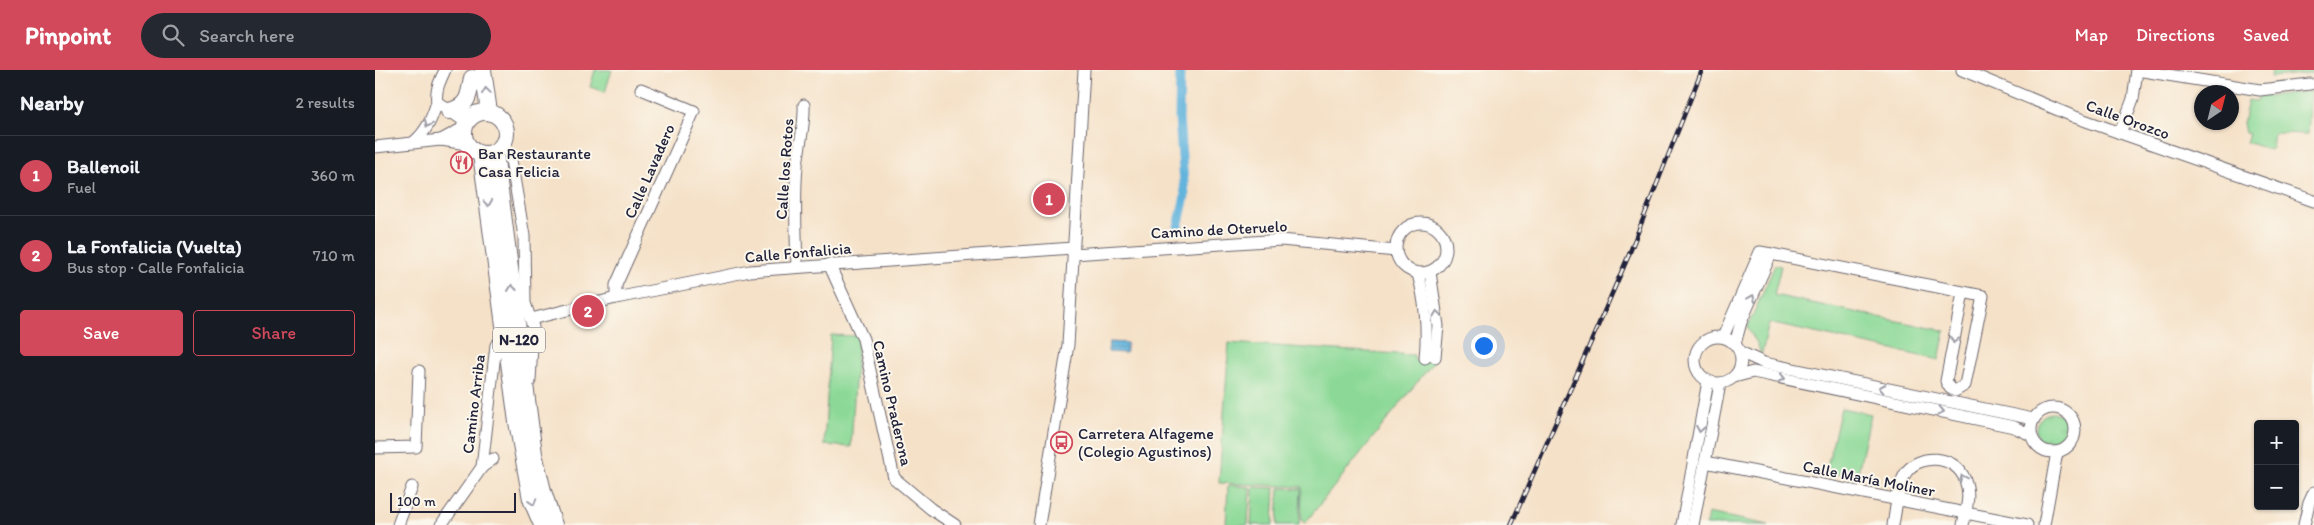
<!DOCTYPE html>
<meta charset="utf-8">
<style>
:root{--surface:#171b24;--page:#242831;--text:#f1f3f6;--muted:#9ea1a6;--line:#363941;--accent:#d1495b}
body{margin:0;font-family:Itim,sans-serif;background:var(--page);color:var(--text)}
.controls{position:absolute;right:15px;bottom:15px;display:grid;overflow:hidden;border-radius:5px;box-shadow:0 1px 4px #0004}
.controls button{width:45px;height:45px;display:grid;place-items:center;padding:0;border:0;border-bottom:1px solid var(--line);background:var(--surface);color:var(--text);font:25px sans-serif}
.compass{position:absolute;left:1819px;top:15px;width:45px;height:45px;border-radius:50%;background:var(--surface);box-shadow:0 1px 4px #0004;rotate:35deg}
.scale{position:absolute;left:15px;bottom:12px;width:126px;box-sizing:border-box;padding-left:5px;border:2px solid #22223b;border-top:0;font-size:14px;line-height:18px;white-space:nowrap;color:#22223b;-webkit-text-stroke:4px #fbf7ec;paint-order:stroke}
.you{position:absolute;left:1108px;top:275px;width:18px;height:18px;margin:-12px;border:4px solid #fff;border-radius:50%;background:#1a73e8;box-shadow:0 0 0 8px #1a73e833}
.badge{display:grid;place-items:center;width:32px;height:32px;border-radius:50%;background:var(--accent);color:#fff;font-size:16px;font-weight:700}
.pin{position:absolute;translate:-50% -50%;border:2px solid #fff;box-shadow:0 1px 5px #0006}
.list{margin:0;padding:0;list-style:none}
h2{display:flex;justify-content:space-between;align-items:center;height:65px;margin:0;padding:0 20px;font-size:21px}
h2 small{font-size:16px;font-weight:400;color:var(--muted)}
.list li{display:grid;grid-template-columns:32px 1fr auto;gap:15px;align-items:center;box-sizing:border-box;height:80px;padding:0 20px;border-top:1px solid var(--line)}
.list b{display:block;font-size:19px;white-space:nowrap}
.list p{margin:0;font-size:16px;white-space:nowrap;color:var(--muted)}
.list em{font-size:16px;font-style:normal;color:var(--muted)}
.actions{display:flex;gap:10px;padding:15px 20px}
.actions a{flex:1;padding:11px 0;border:1px solid var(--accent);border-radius:5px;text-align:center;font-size:18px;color:var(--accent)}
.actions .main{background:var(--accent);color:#fff}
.icon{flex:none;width:28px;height:28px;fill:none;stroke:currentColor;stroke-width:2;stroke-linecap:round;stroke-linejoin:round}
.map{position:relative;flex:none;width:1939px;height:455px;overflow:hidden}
header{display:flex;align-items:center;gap:30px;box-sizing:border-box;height:70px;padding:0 25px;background:var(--accent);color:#fff}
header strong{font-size:24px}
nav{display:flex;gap:28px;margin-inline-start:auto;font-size:18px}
.search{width:350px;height:45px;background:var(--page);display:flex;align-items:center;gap:12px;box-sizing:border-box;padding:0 18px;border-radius:28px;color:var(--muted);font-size:19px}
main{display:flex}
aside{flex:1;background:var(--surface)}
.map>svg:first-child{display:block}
.grass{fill:url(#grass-tufts);stroke:#577e69}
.park{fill:#8cd997;stroke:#577e69}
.water{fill:url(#water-rules);stroke:#426b8c}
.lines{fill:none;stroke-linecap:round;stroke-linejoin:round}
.canal{stroke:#62b4dd;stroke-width:9}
.minor-casing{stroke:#6c656c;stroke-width:13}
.highway-casing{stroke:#6c656c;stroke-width:18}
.minor{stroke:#fff;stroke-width:11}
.highway{stroke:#fff;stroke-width:16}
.rail-casing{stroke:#22223b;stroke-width:4.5}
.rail{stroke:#fbf7ec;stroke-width:2.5;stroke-dasharray:8;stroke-linecap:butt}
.oneway{stroke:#9c9ca7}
.labels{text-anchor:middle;stroke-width:4;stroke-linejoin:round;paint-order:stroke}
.shield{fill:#fbf7ec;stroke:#636270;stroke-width:1}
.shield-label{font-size:15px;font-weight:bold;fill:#22223b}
.street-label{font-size:16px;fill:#22223b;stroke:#fbf7ec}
.poi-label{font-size:16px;fill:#22223b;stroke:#fbf7ec;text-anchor:start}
</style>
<header>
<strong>Pinpoint</strong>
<div class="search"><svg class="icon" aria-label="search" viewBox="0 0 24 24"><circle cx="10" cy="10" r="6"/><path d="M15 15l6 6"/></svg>Search here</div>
<nav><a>Map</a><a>Directions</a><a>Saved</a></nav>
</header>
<main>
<aside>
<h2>Nearby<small>2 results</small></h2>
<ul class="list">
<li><span class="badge">1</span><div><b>Ballenoil</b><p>Fuel</p></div><em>360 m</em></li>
<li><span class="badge">2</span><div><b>La Fonfalicia (Vuelta)</b><p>Bus stop · Calle Fonfalicia</p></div><em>710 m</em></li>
</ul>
<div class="actions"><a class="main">Save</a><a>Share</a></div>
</aside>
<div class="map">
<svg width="1939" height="455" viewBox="0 0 1939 455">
<defs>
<pattern id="grass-tufts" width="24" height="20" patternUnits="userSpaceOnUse" patternTransform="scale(1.25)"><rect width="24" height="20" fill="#8cd997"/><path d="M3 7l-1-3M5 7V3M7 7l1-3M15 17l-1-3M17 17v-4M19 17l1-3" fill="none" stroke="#78ba83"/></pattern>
<pattern id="water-rules" width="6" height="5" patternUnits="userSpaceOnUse" patternTransform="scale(1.25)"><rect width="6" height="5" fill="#62b4dd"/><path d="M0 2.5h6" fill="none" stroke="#5092b4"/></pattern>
</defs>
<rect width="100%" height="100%" fill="#fbf7ec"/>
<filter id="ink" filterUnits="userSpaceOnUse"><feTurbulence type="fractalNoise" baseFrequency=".02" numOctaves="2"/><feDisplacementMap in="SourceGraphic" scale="10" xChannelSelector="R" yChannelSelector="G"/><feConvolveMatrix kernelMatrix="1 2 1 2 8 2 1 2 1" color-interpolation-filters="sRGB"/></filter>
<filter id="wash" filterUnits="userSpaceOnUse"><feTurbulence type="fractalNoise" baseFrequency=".0096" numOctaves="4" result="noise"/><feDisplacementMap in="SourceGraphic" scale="20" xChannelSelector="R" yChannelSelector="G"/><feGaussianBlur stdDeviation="1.12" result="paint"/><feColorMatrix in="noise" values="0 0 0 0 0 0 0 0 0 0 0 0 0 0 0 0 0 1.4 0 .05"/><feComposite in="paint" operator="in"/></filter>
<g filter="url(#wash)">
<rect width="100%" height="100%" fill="#f5e1c8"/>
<circle class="grass" cx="1678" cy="360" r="17"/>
<g class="park">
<path d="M220,0H237L230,22L215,17Z"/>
<path d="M1897,0H1939V3L1896,7Z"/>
<path d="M1936,21L1933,64L1899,63L1897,78L1895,80L1871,72L1874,64L1870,63L1868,53L1873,30L1882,31L1883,27Z"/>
<path d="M1400,195L1406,196L1399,225L1570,261L1564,290L1394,253L1387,283L1385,282L1382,273L1372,258Z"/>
<path d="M456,265L483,266L476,377L449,375Z"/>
<path d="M854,273L1039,285V290L1059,291L930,453L926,450L927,417L844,413Z"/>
<path d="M1466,338L1496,344L1482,407L1451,401Z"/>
<path d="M853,415L875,417L873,455H851Z"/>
<path d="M878,417L900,418L898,455H876Z"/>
<path d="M904,418L926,419L924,455H902Z"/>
<path d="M1333,443L1394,455H1331Z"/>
</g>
<path class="water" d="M734,272L752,273L751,283L733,282Z"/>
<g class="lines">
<path class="canal" d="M803,157L810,126L804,48L805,0"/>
</g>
</g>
<g filter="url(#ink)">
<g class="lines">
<defs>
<g id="minor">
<path d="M70,0C65,11 60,20 62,32L92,53"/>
<path d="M1587,0L1700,47L1939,131"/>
<path d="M1762,0L1885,20L1935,14"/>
<path d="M1745,63L1758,29L1762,0"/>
<path d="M66,70L90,57"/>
<path d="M39,72C52,61 57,48 62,32"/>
<path d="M128,76L135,84L149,166L150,233L158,257L155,311"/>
<path d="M0,77L66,70L92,74"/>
<circle cx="1046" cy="178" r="25"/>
<path d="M698,184L906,170L1021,181"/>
<path d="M1396,184L1608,226L1590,315L1580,321L1575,318L1571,311L1588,223"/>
<path d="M454,194L488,269L519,408L556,439L580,455"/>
<path d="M422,196C421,163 419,129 422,96C424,75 430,56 429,35"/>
<path d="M1055,202L1063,256L1060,287"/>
<path d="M1043,204C1051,233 1053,258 1050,288"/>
<path d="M241,228V215L319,41L266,19"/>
<path d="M156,249L241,228L375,201L698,178"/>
<circle cx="1343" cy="290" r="23"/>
<path d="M1348,267L1385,182L1396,184L1366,252L1360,274"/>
<path d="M1365,282L1389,293L1658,349"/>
<path d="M1359,307L1378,302L1639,357L1656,365"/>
<circle cx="1678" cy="360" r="22"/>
<path d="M0,378L41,377L44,301"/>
<path d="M1330,392L1652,455"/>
<path d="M107,397L121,275"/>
<path d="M23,455L37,417"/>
<path d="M66,455L107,397L118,389"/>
<path d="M664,455L693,275L709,0"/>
<path d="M1307,455L1333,311"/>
<path d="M1318,455L1345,314"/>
<path d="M1518,455C1521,440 1522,420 1529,406C1541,382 1581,384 1590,410C1596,425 1591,440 1588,455"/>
<path d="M1669,455L1682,382"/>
<path d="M1929,455L1934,433L1939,422"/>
</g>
<g id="highway">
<path d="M108,0L114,42"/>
<path d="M74,41C93,37 94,26 97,8"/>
<circle cx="110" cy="63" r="21"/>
<path d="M120,82L159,384L168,421L179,455"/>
<path d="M106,84L142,352L156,429L167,455"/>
</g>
</defs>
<use href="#minor" class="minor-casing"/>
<use href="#highway" class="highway-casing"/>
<use href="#minor" class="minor"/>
<use href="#highway" class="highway"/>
<defs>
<path id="rail" d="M1136,455L1253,187L1327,0"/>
</defs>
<use href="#rail" class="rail-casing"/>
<use href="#rail" class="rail"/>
</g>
<defs><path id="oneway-chevron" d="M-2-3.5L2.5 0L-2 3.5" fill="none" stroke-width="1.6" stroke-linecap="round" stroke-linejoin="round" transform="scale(1.25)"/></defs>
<g class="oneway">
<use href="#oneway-chevron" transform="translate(111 21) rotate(-98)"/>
<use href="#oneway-chevron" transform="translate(53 54) rotate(116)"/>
<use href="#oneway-chevron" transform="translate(113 133) rotate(82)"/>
<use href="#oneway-chevron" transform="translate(137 218) rotate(-97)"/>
<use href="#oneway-chevron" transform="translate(1377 228) rotate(-67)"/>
<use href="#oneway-chevron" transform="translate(1062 244) rotate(-97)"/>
<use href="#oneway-chevron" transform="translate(1579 270) rotate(101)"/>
<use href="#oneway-chevron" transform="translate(1407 308) rotate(12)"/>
<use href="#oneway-chevron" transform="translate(1507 318) rotate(-168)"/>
<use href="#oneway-chevron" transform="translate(1566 341) rotate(12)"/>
<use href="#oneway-chevron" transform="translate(1325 359) rotate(100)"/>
<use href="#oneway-chevron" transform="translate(1588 408) rotate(-116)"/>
<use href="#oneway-chevron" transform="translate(158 432) rotate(72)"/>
</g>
</g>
<defs>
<symbol id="restaurant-ring" viewBox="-11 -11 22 22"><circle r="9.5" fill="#fbf7ec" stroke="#d1495b" stroke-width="1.5"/><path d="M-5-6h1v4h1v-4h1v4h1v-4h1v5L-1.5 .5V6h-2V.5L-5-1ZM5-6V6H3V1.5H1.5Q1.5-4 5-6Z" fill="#d1495b"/></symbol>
<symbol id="bus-ring" viewBox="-11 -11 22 22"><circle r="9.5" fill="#fbf7ec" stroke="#d1495b" stroke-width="1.5"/><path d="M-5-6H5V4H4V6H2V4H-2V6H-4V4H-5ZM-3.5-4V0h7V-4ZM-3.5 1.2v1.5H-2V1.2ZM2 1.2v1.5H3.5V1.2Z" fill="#d1495b"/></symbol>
</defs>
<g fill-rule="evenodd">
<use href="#restaurant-ring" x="74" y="80" width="25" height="25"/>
<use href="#bus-ring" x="674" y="360" width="25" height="25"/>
</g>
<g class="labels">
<rect class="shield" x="118" y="257.5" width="52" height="25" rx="4"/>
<g class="shield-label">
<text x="144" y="275">N-120</text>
</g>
<g class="street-label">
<text transform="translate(1753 49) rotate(20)" y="6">Calle Orozco</text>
<text transform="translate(409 99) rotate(-86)" y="6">Calle los Rotos</text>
<text transform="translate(274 101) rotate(-66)" y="6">Calle Lavadero</text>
<text transform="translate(844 159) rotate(-3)" y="6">Camino de Oteruelo</text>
<text transform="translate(423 182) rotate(-5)" y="6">Calle Fonfalicia</text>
<text transform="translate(518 333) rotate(77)" y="6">Camino Praderona</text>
<text transform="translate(98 334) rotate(-83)" y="6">Camino Arriba</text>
<text transform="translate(1494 408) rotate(11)" y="6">Calle María Moliner</text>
</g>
<g class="poi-label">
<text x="103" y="89">Bar Restaurante<tspan x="103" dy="18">Casa Felicia</tspan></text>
<text x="703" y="369">Carretera Alfageme<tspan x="703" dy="18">(Colegio Agustinos)</tspan></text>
</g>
</g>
</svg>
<div class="controls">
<button>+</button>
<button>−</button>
</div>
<svg class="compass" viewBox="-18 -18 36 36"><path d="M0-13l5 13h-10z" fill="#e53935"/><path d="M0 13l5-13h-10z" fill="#9ea1a6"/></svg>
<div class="scale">100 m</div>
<div class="you"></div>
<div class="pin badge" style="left:674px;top:129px">1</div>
<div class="pin badge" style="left:213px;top:241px">2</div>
</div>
</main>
